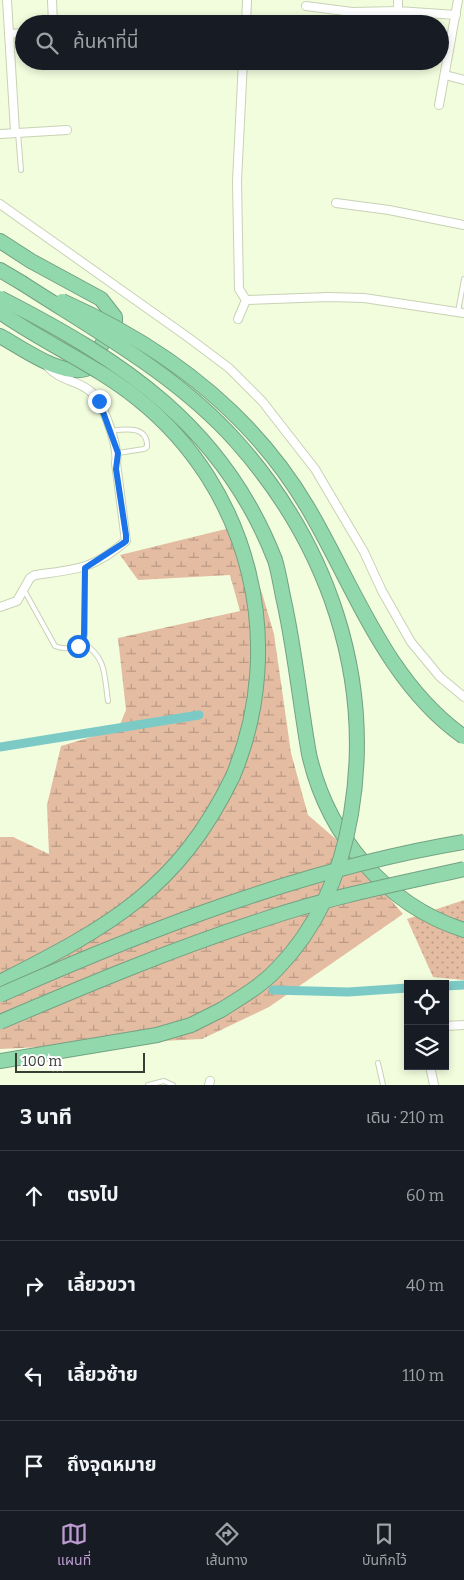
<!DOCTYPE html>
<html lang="th">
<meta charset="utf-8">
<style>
:root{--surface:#171b24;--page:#20242c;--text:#f1f3f6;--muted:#9ea1a6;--line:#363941;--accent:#bc9bd0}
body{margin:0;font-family:Bitter,"Noto Sans Thai",serif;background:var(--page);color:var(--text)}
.controls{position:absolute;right:15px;bottom:15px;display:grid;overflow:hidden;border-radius:0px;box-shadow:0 2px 8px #0003}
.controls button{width:45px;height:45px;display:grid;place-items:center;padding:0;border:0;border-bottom:1px solid var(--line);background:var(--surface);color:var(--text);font:25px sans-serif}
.scale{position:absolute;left:15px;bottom:12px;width:130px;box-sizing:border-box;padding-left:5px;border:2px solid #3a3e32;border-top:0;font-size:14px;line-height:18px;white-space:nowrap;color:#3a3e32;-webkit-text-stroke:4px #fff;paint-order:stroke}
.stop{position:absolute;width:15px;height:15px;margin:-11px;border:4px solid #1a73e8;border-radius:50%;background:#fff}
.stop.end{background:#1a73e8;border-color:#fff;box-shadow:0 1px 5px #0008}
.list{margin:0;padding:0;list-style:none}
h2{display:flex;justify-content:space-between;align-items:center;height:65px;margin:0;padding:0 20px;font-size:21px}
h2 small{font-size:16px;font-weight:400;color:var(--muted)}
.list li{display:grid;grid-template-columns:32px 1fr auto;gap:15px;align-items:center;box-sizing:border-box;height:90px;padding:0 20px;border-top:1px solid var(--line)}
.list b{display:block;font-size:19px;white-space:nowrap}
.list em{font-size:16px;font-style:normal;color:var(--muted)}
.icon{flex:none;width:28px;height:28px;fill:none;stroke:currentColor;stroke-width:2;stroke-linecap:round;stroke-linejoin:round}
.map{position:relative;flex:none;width:464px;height:1085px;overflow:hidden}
.search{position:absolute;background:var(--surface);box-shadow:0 2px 8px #0003;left:15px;right:15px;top:15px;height:55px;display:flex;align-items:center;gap:12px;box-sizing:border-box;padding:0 18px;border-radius:28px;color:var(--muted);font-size:19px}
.sheet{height:425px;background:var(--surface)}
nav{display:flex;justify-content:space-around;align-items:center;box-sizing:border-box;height:70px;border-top:1px solid var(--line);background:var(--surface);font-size:14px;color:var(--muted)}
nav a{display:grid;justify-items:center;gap:2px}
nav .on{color:var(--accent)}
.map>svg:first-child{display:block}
.green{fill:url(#green-dots)}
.wetland{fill:url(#wetland-marsh)}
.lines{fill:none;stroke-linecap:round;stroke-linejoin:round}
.canal{stroke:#7ccac5;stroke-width:9}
.lane-casing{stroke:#c8d2b4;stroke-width:6}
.street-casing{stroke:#c8d2b4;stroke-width:10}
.highway-casing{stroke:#73a282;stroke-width:16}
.lane{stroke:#fff;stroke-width:4}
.street{stroke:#fff;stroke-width:8}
.highway{stroke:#92d8ad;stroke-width:14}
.highway-bridge-casing{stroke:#73a282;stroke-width:16;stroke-linecap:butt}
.highway-bridge{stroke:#92d8ad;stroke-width:14}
.route{stroke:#1a73e8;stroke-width:6}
</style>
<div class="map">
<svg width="464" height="1085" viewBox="0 0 464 1085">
<defs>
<pattern id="green-dots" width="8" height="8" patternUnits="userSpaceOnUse" patternTransform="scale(1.25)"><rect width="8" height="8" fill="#e4bca2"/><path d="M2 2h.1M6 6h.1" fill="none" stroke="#ba9a85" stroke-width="1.8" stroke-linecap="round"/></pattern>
<pattern id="wetland-marsh" width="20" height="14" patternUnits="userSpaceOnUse" patternTransform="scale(1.25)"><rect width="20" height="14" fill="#e4bca2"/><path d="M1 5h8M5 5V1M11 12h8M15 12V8" fill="none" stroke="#ba9a85"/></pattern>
</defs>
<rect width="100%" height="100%" fill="#f2fdde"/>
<path class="green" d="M464,900V980L433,977L407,919Z"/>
<path class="wetland" d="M234,527L262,593L274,634L291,753L308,815L345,847L403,914L269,1007L202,1039L0,1049V837H13L49,854L47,805L61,746L118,729L126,710L118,638L240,611L230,575L138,580L120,555Z"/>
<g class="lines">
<g class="canal">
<path d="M0,747L199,715"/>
<path d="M445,986L464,985"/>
<path d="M273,990L348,992L408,988"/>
</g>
<defs>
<g id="lane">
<path d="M415,24L416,12"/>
<path d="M18,132L21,170"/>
<path d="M458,312L464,279"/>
<path d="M110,431C125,429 148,425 147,447L144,449L118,453"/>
<path d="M24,590L55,646C64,650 75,648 83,643L85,634V568"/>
<path d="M83,643C107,658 104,675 108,701"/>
<path d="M378,1063L383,1085"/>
<path d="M148,1085L164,1081L173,1085"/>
</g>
<g id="street">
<path d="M7,0L15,132"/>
<path d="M52,0L53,24"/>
<path d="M398,0V11L456,15"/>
<path d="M306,6L352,12L398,11"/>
<path d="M246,24L247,0"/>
<path d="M9,34L24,33"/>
<path d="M243,61L237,181L239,289L246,300L328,297L364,298L464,313"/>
<path d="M445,75L464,80"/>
<path d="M439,105L458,0"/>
<path d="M0,134L67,130"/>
<path d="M336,203L389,210L464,225"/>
<path d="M0,204L189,338L229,368L262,401L315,469L364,552L382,591L411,642L440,677L464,697"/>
<path d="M238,319L246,300"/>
<path d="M0,607L17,601L30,578L35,575C77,569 92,570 126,541L116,463C119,447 103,401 90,391C75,379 61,382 46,365"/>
<path d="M445,1026L464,1025"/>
<path d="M430,1066L434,1085"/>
<path d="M209,1085L210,1081"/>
</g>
<g id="highway">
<path d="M0,241L31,261L101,299L115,317V324L86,369C61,377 22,348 0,336"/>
<path d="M0,270L22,283"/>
<path d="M309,754C327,834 385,905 464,930"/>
<path d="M0,982C108,927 178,890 233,776"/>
<path d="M0,1061L157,1035L191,1025L221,1010"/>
</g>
</defs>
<use href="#lane" class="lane-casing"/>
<use href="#street" class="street-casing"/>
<use href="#highway" class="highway-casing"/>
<use href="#lane" class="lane"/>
<use href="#street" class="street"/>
<use href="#highway" class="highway"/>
<defs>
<g id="highway-bridge">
<path d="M22,283C96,331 177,375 236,441C328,544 374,677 351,814C341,873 319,926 277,969C261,986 240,998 221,1010"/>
<path d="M0,298C123,361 223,426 275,560C279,573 281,588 284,601C295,651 300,703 309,754"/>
<path d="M62,301C163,346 251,411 308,508C355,588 386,682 464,737"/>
<path d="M0,312C44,343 96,365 138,399C251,489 288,644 233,776"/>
<path d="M0,995C149,929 303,869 464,842"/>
<path d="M0,1022C87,985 175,948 265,919C330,897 397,884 464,869"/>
</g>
</defs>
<use href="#highway-bridge" class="highway-bridge-casing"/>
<use href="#highway-bridge" class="highway-bridge"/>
</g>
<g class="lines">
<path class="route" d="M78,646L83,643L84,634L85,568L122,544L126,541V535L116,469L118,453L99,401"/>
</g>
</svg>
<div class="controls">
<button><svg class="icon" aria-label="locate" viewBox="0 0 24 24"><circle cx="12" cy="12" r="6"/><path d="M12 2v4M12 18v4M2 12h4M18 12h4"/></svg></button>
<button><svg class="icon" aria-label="layers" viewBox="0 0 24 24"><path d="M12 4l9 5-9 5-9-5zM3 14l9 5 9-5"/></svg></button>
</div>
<div class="scale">100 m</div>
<div class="stop" style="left:78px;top:646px"></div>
<div class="stop end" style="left:99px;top:401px"></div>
<div class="search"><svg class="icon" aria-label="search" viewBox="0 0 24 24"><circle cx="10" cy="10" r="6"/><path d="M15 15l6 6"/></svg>ค้นหาที่นี่</div>
</div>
<section class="sheet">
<h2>3 นาที<small>เดิน · 210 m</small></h2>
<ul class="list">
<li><svg class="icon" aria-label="ahead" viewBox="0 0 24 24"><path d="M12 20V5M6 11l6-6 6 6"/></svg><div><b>ตรงไป</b></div><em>60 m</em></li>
<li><svg class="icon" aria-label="right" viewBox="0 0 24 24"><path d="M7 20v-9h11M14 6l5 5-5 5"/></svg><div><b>เลี้ยวขวา</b></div><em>40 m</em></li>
<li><svg class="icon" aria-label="left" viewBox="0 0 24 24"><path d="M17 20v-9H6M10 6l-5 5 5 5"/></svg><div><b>เลี้ยวซ้าย</b></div><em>110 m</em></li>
<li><svg class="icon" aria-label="arrive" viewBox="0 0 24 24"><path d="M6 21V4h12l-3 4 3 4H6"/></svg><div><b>ถึงจุดหมาย</b></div></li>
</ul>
</section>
<nav>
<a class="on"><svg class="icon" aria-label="map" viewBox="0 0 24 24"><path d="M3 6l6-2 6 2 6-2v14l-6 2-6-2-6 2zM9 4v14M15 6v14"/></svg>แผนที่</a>
<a><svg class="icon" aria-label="directions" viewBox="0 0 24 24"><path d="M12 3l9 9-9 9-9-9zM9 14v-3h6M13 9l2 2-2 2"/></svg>เส้นทาง</a>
<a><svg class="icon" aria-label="saved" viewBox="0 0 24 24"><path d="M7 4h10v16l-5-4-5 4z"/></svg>บันทึกไว้</a>
</nav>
